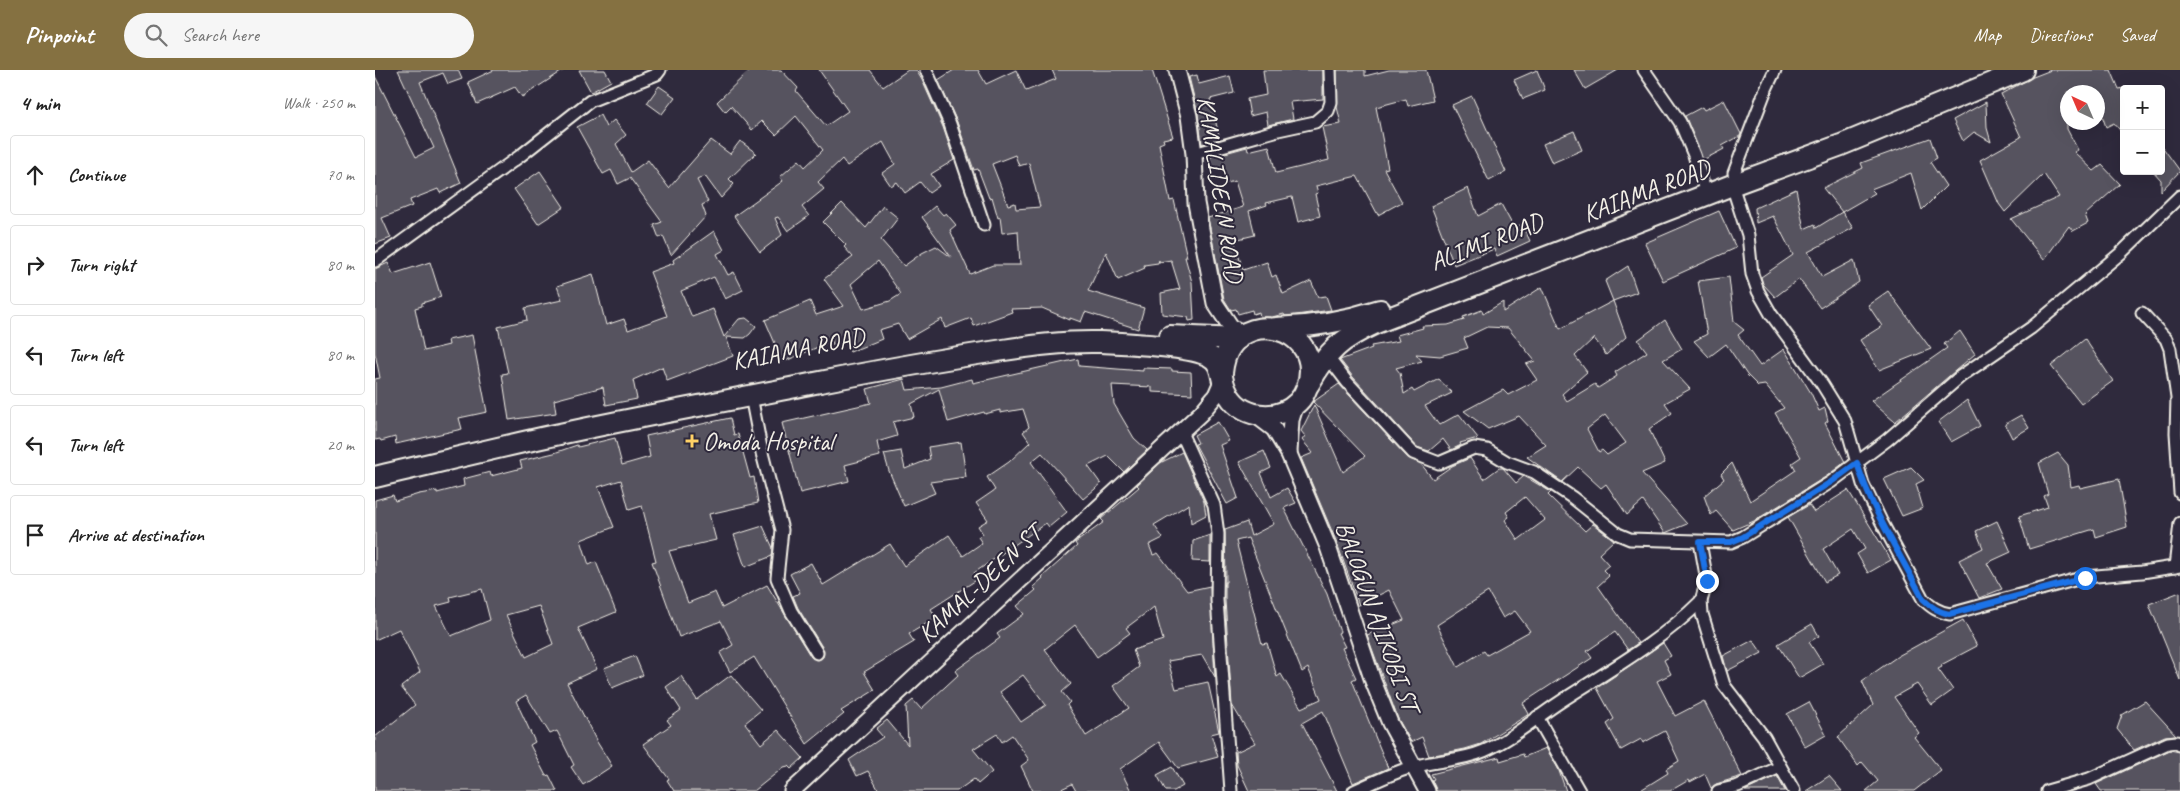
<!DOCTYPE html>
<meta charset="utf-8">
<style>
:root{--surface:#fff;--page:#f6f6f6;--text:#222;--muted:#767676;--line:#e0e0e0;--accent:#857141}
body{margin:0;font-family:Caveat,sans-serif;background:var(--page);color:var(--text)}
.controls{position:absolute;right:15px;top:15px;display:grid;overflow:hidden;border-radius:5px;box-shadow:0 5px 20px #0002}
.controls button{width:45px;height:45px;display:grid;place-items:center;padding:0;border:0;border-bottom:1px solid var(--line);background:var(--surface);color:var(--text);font:25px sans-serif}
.compass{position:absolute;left:1685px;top:15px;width:45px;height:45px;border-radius:50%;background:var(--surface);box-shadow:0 5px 20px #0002;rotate:316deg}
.stop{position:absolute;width:15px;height:15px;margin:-11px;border:4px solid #1a73e8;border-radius:50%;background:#fff}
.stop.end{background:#1a73e8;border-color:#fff;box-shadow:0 1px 5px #0008}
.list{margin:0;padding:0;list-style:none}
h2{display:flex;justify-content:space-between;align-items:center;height:65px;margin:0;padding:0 20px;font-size:21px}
h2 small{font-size:16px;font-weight:400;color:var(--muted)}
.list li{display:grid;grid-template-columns:32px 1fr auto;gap:15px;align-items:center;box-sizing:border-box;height:80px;margin:0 10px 10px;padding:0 10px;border:1px solid var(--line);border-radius:5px}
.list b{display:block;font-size:19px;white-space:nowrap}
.list em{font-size:16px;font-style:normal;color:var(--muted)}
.icon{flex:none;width:28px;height:28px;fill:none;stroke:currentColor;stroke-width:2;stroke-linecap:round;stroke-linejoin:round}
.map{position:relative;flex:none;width:1805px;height:721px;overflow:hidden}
header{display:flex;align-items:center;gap:30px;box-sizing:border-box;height:70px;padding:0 25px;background:var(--accent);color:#fff}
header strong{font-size:24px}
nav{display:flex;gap:28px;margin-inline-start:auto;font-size:18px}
.search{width:350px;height:45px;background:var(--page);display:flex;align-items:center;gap:12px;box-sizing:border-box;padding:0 18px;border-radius:28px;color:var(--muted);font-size:19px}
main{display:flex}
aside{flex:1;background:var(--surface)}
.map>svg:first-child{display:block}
.building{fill:#56525f;stroke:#f4f1e8;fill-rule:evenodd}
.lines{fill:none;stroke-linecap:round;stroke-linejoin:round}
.minor-casing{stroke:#f4f1e8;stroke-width:15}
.tertiary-casing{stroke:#f4f1e8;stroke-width:19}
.trunk-casing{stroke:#f4f1e8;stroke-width:24}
.minor{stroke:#2f2a3d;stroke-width:11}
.tertiary{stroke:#2f2a3d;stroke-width:15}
.trunk{stroke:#2f2a3d;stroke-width:20}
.route{stroke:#1a73e8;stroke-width:6}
.poi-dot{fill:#ffd166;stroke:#2f2a3d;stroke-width:2}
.labels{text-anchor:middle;stroke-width:4;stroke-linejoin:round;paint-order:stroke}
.street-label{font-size:25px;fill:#f4f1e8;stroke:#2f2a3d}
.poi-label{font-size:25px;fill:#f4f1e8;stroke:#2f2a3d;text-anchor:start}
</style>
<header>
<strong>Pinpoint</strong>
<div class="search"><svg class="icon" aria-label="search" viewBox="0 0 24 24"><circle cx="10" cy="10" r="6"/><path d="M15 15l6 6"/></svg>Search here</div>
<nav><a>Map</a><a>Directions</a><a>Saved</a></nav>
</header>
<main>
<aside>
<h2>4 min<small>Walk · 250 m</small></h2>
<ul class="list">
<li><svg class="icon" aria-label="ahead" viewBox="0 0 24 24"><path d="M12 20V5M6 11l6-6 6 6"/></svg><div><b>Continue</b></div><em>70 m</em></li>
<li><svg class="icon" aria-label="right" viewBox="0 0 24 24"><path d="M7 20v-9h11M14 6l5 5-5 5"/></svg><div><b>Turn right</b></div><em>80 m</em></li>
<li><svg class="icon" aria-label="left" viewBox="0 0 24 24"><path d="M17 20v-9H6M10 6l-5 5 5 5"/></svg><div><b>Turn left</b></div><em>80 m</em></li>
<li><svg class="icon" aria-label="left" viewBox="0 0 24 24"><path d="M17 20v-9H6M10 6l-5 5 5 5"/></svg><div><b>Turn left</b></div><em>20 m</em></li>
<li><svg class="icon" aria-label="arrive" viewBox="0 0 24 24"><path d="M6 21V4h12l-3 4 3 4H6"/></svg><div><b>Arrive at destination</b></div></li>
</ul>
</aside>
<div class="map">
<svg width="1805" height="721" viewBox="0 0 1805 721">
<rect width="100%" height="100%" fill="#2f2a3d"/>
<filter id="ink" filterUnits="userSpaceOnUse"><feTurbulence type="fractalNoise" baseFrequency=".02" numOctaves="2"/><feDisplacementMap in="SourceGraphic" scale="10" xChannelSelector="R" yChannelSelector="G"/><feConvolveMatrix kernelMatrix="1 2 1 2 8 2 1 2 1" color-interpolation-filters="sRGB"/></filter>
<g filter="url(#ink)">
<g class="building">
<path d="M23,0H83L87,9L73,14L68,3L45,12L86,113L65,123L63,119L35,130L37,136L7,148L16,168L0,174V6L41,87L59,78Z"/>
<path d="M119,0H189L147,27L140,17L102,34L93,12Z"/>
<path d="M204,0H230L236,11L216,22Z"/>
<path d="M375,0H406L423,18L421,21L451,56L473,41L444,0H495L508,17L533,0H541L547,10L568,57L579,90L556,104L564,116L554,123L545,112L530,123L522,112L516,116L507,103L520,94L508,72L472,96L467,89L443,112L449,119L427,137L434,146L413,161L403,147L400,148L407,165L385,182L359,146L408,111L405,107L424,90L430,97L448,80L421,46L401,65L387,51L377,60L356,36L350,42L342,32Z"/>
<path d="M579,0H603L611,14L641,0L651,21L681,9L677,0H777L798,67L788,69L789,72L784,74L795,131L799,130L812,187H810L817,212L819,250L814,251L813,247L787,244L786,223L805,219L796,190L784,192V190L783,193L769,195L770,198L743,210L731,182L713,221L769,238L763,259L710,242L706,252L695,248V250L667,238L636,239L637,242L599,256L596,248L570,258L567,249L532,269L523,254L504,260L507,269L475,282L470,271L458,275L457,271L408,292L390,250L435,231L441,245L469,236L449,209L478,187L469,177L471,175L448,152L467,133L491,158L508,136L523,148L506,170L529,196L547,183L561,176L576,187L547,147L560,136L568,145L571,143L581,155L575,160L595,204L618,195H645L643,161L627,163L625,147L623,148L617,127L614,128L603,99L599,100L582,52L563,10ZM640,85L644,96L654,93L665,137L641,139L640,133L633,135L617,94ZM503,191L526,224L515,231L488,239L476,214Z"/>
<path d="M888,0H948V29L915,32L918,49L893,55L891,42L875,46L872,29L891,25Z"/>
<path d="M962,0H990V6L1014,0H1051L1058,30L1033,36L1031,29L1001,37L1013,98L1009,99L1027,132L1003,145L982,106L941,116L943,123L940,124L945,146L923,152L917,127L891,133L892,135L874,141L880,165L859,170L868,200L892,192L897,207L901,205L908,224L936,211L943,227L951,226L956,240L914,246H910L909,244L897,247H885L884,242L878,244L877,240L863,244L861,239L856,240L849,229L833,148L868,137L860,111L852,113L848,97L835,100L832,88L872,77L873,81L894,76L901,103L954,90L947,57L966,54L962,37Z"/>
<path d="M1162,0L1170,20L1148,29L1139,10Z"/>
<path d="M1199,0H1243L1210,19Z"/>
<path d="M1676,0H1736L1744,19L1749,18V65L1739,53L1731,57L1727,45L1722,47V22H1692V59L1703,80L1699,82L1719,101L1727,95L1745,114L1710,145L1713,153L1698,161L1694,156L1669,190L1636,149L1684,127L1669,104L1630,142L1624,134L1605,90L1646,67L1626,24L1658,7Z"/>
<path d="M822,5L824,14L855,6L859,23L835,29L845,69L827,74L823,44L814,7Z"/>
<path d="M284,16L300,27L287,44L272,33Z"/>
<path d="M1097,26L1131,102L1114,111L1077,35Z"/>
<path d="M1349,30L1366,64L1365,66L1347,76L1349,79L1328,90L1310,46L1327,37L1329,40Z"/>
<path d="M1611,32L1612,58L1616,72L1599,62L1588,71L1578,50Z"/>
<path d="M225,45L231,57L239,50L251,65L241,74L256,102L273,90L294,118L336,70L355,84L365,71L381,83L354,109L359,114L346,128L330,106L322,110L333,132L327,135L331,146L296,185L288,166L284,168L279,155L287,152L255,108L243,114L236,100L228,104L202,57Z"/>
<path d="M1199,61L1207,80L1177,93L1168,74Z"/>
<path d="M1555,68L1562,88L1555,92L1571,116L1547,140L1536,103L1496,119L1500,123L1467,142L1448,118L1488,98L1486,93Z"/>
<path d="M1786,75L1805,101L1786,121V110L1778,101H1786Z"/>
<path d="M165,101L189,137L163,154L139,119Z"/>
<path d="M1093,118L1103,146L1126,134L1139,158L1147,154L1155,171L1122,186L1119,179L1079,195L1056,136Z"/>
<path d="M1421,119L1429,159L1440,154L1441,158L1467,142L1478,158L1433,182L1447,207L1479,190L1484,212L1445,238L1424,209L1400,227L1388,214L1386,207L1418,185L1398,146L1381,153L1380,138Z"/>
<path d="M1344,141L1361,178L1288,211L1270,173Z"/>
<path d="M339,161L349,180L342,184L353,205L359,202L368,220L350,229L339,207L306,221L317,247L338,239L349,267L364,249L371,248L381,256L375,264L370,268L351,267L358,286L292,311L287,297L258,310L262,329L231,335L228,317L179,330L181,343L134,350L127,304L133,303L123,257L152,250L150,238L187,230L182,216L218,204L231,255L249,249L253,260L292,246L275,202L299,193L298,190Z"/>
<path d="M55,192L66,227L47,233V236L40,238L49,281L74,275L73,270L97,265L112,342L84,348L87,359L21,374L20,367L6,371L5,369L0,370V309L5,308L0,283V199L13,193L18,204Z"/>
<path d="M1253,196L1262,222L1238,231L1230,211Z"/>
<path d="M1354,207L1359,252L1369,260L1363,265L1385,296L1409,279L1436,323L1444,341L1450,338L1453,351L1450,353L1470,392L1452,406L1379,451L1358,460L1341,441L1336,445L1329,426L1349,409L1346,404L1357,393L1375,431L1421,400L1417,393L1426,387L1400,343L1409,338L1390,315L1383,316L1372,305L1351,274L1334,287L1319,271L1332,264L1323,211Z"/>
<path d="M1167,217L1185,259L1238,231L1251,267L1231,285L1219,268L1200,286L1212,302L1187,324L1192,331L1220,314L1223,318L1242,306L1240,302L1272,282L1263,270L1290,250L1307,279L1288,290L1315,319L1290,333L1297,343L1274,359L1290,393L1267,403L1312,454L1290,463L1268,431L1252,445L1231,414L1226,418L1203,397L1187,412L1152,387L1171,375L1144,346L1113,359L1089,341L1128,320L1133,325L1162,310L1151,294L1160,291L1133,258L1112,257L1089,268L1093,278L1065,286L1041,284L1047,291L1021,298L1025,303L1029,324L1037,319L1039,322L1064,309L1077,323L1050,336L1064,355L1084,344L1103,368L1085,373L1086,375L1076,380L1068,369L1054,381L1042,377L978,307L965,290L997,278L996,276L1024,271L1022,265L1048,258L1047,256L1073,255L1089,250L1088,247L1107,240L1108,244L1128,232V242ZM1230,345L1251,373L1232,385L1227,380L1224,382L1212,359Z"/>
<path d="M1513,221L1556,279L1504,300L1485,270L1507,256L1493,235Z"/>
<path d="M1585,261L1600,284L1520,352L1496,331L1572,278L1569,274Z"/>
<path d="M1710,269L1738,311L1706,334L1676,296Z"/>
<path d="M703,289L704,296L768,301V298L797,299V301L816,302L817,324L777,322V317L737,315L739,334L759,368L772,380L749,402L733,386L713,396L726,414L708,429L667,383L656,392L692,442L674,457L671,453L599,503L603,509L556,539L561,548L534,564L539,572L489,602L500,620L466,641L469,644L432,674L379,587L355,602L345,583L358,575L346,551L304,567L277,492L281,491L267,436L254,440L246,410L223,417L239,457L206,470L214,495L221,492L241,542L203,558L222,599L192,613L222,672L237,696L208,715L196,697L199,695L182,661L175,664L151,625L141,631L160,672L155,675L171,706L174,705L182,721H0V667L40,635L26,617L45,602L24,559L0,570V430L18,425L20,431L44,424L62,421V423L89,416L88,409L115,402L116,406L147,398L145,391L179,383L202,375L203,377L240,368L247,395L275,387L271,366L355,348L359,365L363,364L375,408L379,407L383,433L334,444L341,470L294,481L313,533L340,522L347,538L392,515L436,587L443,590L448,587L449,580L423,538L418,526L425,523L415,504L436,493L448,515L515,474L529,496L574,465L588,486L607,473L603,467L608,464L603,456L613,450L601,433L620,420L612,407L634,392L655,372L648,362L654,357L648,339L625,343V340L610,344L609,342L573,352L564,319L536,334L539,347L518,352L522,366L502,372L505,386L470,395L474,411L425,423L407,353L496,333L492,319L529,309L532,320L566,317L597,309L598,313ZM107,519L115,550L76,566L61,536L76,532L75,527ZM164,536L178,574L151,587L131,545Z"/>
<path d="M964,314L1033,388L1046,394L1058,409L1077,396L1095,388L1109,409L1124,398H1128L1141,413L1149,406L1176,422L1173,425L1210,461L1218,454L1239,470L1224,484L1234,495L1228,500L1234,506L1223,516L1263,573L1253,580L1240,562L1212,581L1217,588L1148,633L1154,644L1106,674L1090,679L1054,686L1047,667L1036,672L1023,649L992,565L1029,550L1014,520L984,535L962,473L926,388L938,383L927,370L930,366L926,361L939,335L968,402L990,386L938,332ZM1150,427L1170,450L1143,470L1130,450L1134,447L1131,442ZM1113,522L1128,548L1140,541L1155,561L1112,585L1109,581L1083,597L1062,555Z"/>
<path d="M1592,330L1605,356L1576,372L1563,352Z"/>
<path d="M1646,345L1654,358L1637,368L1630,354Z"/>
<path d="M843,352L854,371L845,375L863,428L852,434L820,374L823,373L819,365Z"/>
<path d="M586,372L591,407L555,412L560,423L529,436L514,401L509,384L526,381L530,399L555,389L553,377Z"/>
<path d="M889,381L896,398L886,403L896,427L912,418L921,433L909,438L952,524L965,562L963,563L970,577L967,578L981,608L977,610L1013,698L978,713L948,641L927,653L962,721H874L862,695L861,682L880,673L857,635L850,530V512H851L850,460L872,452L876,466L899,454L864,392ZM873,468L927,602L933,598L946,629L926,638L906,604L902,607L892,573L887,574L861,471Z"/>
<path d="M807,382L829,432L831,445L816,453L814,434L779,455L788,468L774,475L778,485L783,483L812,521L835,516L840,607L827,585L793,591L801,619L833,612L844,662L836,664L843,687L803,698L784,672L745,699L756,721H701L697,714L682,721H658L646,696L654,690L637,665L627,672L622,664L598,679L617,702L603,714L599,709L582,721H504L493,701L482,706L474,690L508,667L501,659L512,650L533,675L531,636L538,630L546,639L583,605L580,601L625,568L622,564L649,544L642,536L661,520L658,517L668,508L667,507L702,476L700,473L729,452L726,449L764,417L762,415L785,393ZM779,537L788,570L758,580L764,597L738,616L754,638L711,666L692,635L695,632L687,622L696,614L670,579L700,555L722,587L755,563L751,558ZM648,605L671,635L646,652L625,622Z"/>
<path d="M1683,383L1693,395L1696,417L1704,415L1705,418L1744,409L1752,457L1721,467L1719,459L1654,479L1644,446L1673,437L1669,426L1673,424L1664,393Z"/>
<path d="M1536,397L1549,410L1541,414L1548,438L1527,446L1509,409Z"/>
<path d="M1473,420L1516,490L1493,503L1482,484L1490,479L1478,459L1448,479L1463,505L1450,512L1413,447L1434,435L1439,442Z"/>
<path d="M1622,451L1636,482L1612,493L1627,519L1604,528L1584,490L1608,478L1601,461Z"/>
<path d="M388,456L398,478L397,486L370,497L359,465Z"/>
<path d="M835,465V492L817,491L818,471Z"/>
<path d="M1805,522V610L1774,534Z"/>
<path d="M1588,550L1602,576L1566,595L1567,597L1563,599L1578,620L1557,635L1542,614L1519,627L1544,663L1539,667L1566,700L1539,721H1491L1503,711L1487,692L1483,696L1463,667L1498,635L1487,611L1523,586Z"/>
<path d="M1437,554L1444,566L1434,572L1448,594L1424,608L1403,574Z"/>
<path d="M1378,570L1387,583L1352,601L1348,586Z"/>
<path d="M1288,573L1296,586L1289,590L1296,604L1282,611L1300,646L1329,631L1367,706L1341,714L1336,718L1330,704L1315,712L1314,710L1295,721H1264L1293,703L1291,699L1304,691L1290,661L1268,673L1266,669L1246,680L1232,654L1239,649L1222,618Z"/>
<path d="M260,586L268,605L237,618L229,598Z"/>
<path d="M356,605L386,640L370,653L386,674L403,660L428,688L416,699L413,696L409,697L379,721H299L292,710L294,709L268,674L296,655L292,650L306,640L291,617L306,606L322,630Z"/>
<path d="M1770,631L1801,665L1790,666L1759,680L1742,659L1747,645Z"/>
<path d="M1434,632L1451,665L1430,677L1412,644Z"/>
<path d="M1171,678L1183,698L1191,721H1061L1057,710L1059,709L1056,704L1124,687L1125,691L1148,684L1149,687Z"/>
<path d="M1795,680L1805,682V721H1726L1721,714Z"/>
<path d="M797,697L808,716L799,721H791L782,705Z"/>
<path d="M1402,706L1410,721H1370Z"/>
<path d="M1454,706L1467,721H1431Z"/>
</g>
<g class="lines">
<defs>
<g id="minor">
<path d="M551,0L575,54L609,155"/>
<path d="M1269,0L1305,52L1319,85L1328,114"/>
<path d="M819,84L903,60L940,52L953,41L956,32L955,0"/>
<path d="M1359,103L1391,19L1400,0"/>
<path d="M1357,115L1373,165L1377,204L1383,221L1396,244L1447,314L1470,351L1488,414L1506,451L1548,529C1556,537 1563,542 1575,544L1710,507L1767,502L1805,496"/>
<path d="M0,191L145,86L215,31L282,4L285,0"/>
<path d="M1767,243L1791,269L1795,279L1802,328L1801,363L1805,423"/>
<path d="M952,286L972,312L1038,383L1064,393L1099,378L1112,380L1132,392L1159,402L1198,428L1243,464L1255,469L1356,472L1368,467L1456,412L1512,370L1586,306L1656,258L1746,183L1805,126"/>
<path d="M376,326L387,383L407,460L402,508L416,541L442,583"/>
<path d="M805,360L839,435L843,464L842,530L856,721"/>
<path d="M1325,472L1332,511L1326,531L1327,544L1349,615L1389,667L1419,721"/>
<path d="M1800,497L1805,453"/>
<path d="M1162,647L1204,721"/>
<path d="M979,721C998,713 1018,702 1038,697C1061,690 1086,691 1109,681C1137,669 1159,649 1185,632C1233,601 1285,572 1326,531"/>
<path d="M1343,721L1363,716L1405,697"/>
<path d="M1672,721L1714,709L1793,673L1802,672L1805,675"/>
</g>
<g id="tertiary">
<path d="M802,0L814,46L819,84L821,133L840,233L856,257L868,264"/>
<path d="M878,343L899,359L914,384L953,477L998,611L1015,653L1052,721"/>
<path d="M914,382L916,350L921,334"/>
<path d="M417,721L826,343L841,325L848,309"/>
</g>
<g id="trunk">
<path d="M901,258C937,257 971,251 1005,240"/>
<path d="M795,266L863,269"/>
<path d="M934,314C953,280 966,269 1001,253L1357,115L1466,75L1648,0"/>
<path d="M0,407C60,393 120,378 180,365C266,346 353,331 440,313C501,301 561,290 622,281C656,276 690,271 725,272C749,273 815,276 834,286C848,293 845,307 851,320C864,349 902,353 923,332C931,324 935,311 935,300C935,259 879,243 856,276C850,284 848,293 847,303"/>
</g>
</defs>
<use href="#minor" class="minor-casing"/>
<use href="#tertiary" class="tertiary-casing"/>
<use href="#trunk" class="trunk-casing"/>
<use href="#minor" class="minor"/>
<use href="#tertiary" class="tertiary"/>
<use href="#trunk" class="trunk"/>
</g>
</g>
<g class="lines" filter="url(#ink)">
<path class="route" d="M1332,511L1325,472H1356L1368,467L1456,412L1482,393C1497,441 1525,484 1548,529C1556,537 1563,542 1574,544L1710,508"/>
</g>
<path class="poi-dot" d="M314.5 363.5h5v5h5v5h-5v5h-5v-5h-5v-5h5z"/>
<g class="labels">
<g class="street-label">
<text transform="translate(846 119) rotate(81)" y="9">KAMALIDEEN ROAD</text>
<text transform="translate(1271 120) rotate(-21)" y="9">KAIAMA ROAD</text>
<text transform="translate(1111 171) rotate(-21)" y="9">ALIMI ROAD</text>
<text transform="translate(423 278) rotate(-11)" y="9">KAIAMA ROAD</text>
<text transform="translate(604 513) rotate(-43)" y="9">KAMAL-DEEN ST</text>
<text transform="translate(1003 546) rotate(70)" y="9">BALOGUN AJIKOBI ST</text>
</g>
<g class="poi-label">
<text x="328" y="380">Omoda Hospital</text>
</g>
</g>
</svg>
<div class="controls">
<button>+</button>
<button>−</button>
</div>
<svg class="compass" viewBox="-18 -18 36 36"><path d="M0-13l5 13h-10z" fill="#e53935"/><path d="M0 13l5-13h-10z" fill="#767676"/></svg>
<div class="stop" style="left:1710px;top:508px"></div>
<div class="stop end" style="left:1332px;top:511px"></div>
</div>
</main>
